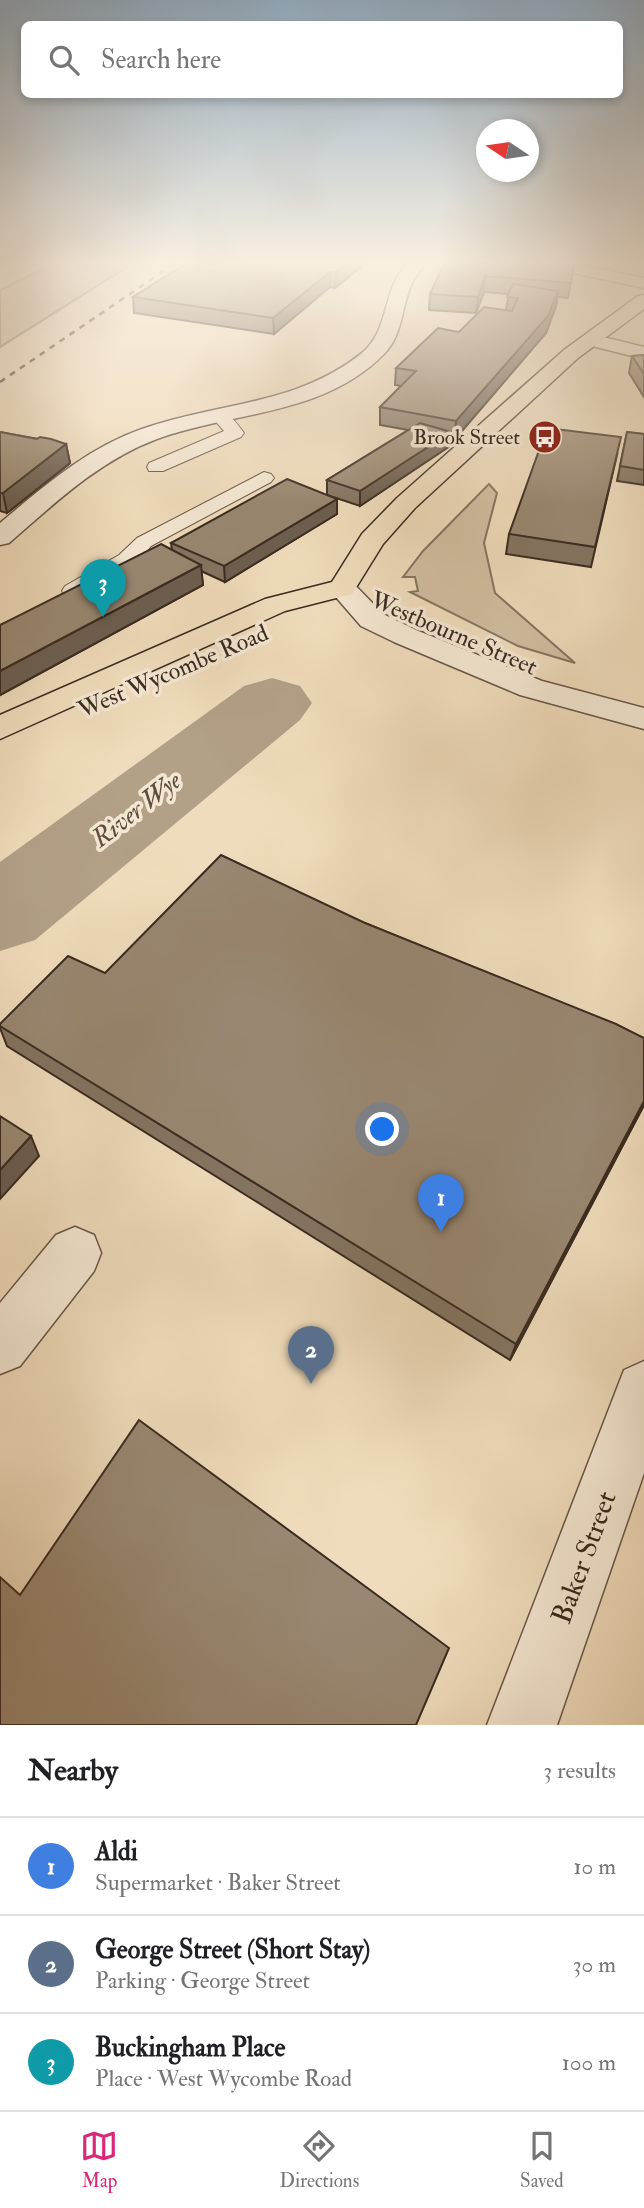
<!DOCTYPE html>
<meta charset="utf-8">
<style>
:root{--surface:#fff;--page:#f6f6f6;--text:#202124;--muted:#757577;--line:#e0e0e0;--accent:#db2777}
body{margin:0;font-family:"IM FELL Double Pica",serif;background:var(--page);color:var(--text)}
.compass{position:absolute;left:476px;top:119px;width:63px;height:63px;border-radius:50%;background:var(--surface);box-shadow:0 4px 10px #0003;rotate:283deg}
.you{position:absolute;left:383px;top:1130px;width:24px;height:24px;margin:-18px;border:5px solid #fff;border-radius:50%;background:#1a73e8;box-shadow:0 0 0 10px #1a73e833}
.badge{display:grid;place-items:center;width:46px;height:46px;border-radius:50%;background:var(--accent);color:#fff;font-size:23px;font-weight:700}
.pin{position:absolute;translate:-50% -58px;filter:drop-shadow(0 2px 4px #0008)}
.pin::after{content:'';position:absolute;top:37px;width:24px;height:21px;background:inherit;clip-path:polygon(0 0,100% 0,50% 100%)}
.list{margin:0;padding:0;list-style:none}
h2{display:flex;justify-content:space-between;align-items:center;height:91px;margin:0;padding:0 28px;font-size:30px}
h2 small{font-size:23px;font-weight:400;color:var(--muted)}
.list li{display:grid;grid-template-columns:46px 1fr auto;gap:21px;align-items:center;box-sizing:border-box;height:98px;padding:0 28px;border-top:2px solid var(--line)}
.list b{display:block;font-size:26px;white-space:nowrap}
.list p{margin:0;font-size:23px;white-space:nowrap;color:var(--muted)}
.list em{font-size:23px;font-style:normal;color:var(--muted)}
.icon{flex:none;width:38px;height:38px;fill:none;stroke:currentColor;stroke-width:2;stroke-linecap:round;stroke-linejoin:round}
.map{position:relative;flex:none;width:644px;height:1725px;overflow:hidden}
.search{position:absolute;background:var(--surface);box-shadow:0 4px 10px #0003;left:21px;right:21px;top:21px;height:77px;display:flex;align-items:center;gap:18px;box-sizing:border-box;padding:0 24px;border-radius:10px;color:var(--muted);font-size:26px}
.sheet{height:385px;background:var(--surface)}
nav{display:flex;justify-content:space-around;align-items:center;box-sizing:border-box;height:98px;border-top:2px solid var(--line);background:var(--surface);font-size:19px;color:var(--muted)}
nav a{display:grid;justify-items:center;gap:4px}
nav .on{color:var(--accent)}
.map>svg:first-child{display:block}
.green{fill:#d1bea1;stroke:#867460;stroke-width:2}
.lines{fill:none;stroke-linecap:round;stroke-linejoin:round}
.river{fill:#b2a087;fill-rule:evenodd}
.service-casing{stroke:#685747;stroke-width:2}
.minor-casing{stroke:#685747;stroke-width:3}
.tertiary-casing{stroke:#685747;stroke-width:3}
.primary-casing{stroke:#3a2b20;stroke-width:3}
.service{fill:#f5e8d3;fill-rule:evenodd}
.minor{fill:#f5e8d3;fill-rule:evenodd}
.tertiary{fill:#f5e8d3;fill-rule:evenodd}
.primary{fill:#f0dcbc;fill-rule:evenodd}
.rail{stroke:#3a2b20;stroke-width:2.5;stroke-dasharray:6 6;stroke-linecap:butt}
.wall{fill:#847461;stroke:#3a2b20;stroke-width:2}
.shaded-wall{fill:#6b5e4f;stroke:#3a2b20;stroke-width:2}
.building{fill:#998771;stroke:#3a2b20;stroke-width:2}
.labels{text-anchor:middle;stroke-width:7;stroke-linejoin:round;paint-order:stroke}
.far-poi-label{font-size:21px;fill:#3a2b20;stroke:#f5e8d3;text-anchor:end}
.street-label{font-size:24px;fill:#3a2b20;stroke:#f5e8d3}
.water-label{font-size:26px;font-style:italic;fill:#5e4e3f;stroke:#f5e8d3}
.near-street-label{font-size:28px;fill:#3a2b20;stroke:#f5e8d3}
</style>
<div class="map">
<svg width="644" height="1725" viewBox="0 0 644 1725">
<rect width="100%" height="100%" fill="#f0dcbc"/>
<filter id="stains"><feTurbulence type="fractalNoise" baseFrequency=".00286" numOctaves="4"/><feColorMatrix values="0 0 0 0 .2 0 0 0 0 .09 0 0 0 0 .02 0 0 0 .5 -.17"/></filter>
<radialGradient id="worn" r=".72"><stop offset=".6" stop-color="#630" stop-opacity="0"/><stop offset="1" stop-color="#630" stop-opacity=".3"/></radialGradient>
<g class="green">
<path d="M53,264H132L0,347V290Z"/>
<path d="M489,484L497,493L484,543L495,593L575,663L518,646L410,592L418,591L415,577H403L423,551Z"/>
</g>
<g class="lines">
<path class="river" d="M272,678L300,686L312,703L300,720L35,940L0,951V862L244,686Z"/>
<defs>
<g id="service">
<path d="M220,411C230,413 238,425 244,433L241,437L163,471H149L147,467L149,463L224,431L211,416Z"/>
<path d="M264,472L271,474L274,478L271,482L151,546L135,565L81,596H65L62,591L65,586L119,555L137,538Z"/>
</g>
<g id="minor">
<path d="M407,264H426C421,270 416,274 413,281C401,305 404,334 384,354C323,416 234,411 157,439C100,460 55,503 9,543L0,545V523C43,487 87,448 142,429C218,402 296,406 362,353C390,330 382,289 407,264Z"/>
<path d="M591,334L644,347V359L584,344L581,340L584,336Z"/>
<path d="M75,1227L94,1235L101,1253L94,1271L20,1366L0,1374V1303L56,1235Z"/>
<path d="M644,1361V1473L557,1725H487L624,1370Z"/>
</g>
<g id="tertiary">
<path d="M545,264H578L644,278V288L554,269Z"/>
<path d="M342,579L352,582L383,614L416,630L542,681L644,708V729L520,695L394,642L361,626L328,588L332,582Z"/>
</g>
<path id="primary" d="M644,295V309L578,358L415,508L383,544L352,594L285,611L0,739V715L265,599L332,582L362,534L397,498L564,350L638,296Z"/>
</defs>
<use href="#service" class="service-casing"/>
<use href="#minor" class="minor-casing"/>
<use href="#tertiary" class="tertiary-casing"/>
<use href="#primary" class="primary-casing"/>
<use href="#service" class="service"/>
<use href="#minor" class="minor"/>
<use href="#tertiary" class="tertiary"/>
<use href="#primary" class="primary"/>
<path class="rail" d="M0,382L174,264"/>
</g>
<g class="wall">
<path d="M444,264L574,266L568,298L557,297L556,306L546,333L455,439L450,438V446L360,506L327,495V480L408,430L380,425V407L401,386L395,385L396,368L459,332L506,310L509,294L484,292L476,313L429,310L430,294Z"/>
<path d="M360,268L335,288L330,287L274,334L134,313L133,297Z"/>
<path d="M644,355V397L629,373L632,356Z"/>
<path d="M0,432L66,444L70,463L7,513L0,511Z"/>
<path d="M627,432L644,434V485L617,481Z"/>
<path d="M617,455L591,567L506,554L509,534Z"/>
<path d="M337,499V514L225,582L201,571L203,585L0,695V625L172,550L171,543Z"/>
<path d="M365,923L644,1038V1105L510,1360L7,1046L0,1028V1024L105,973Z"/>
</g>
<g class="shaded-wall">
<path d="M346,264H360V268L335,288L336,272Z"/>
<path d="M330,272V287L274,334L273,318Z"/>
<path d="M485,276L484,292L476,313L478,297Z"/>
<path d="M558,291L556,306L546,333L455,439L456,421Z"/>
<path d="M451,432L450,446L360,506V491Z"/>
<path d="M66,444L70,463L7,513L3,493Z"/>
<path d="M337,499V514L225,582L224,566Z"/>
<path d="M201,565L203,585L0,695V671Z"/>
<path d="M644,1101V1105L510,1360L516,1344Z"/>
<path d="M31,1136L39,1156L0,1199V1170Z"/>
</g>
<g class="building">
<path d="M185,264H346L336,272H330L273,318L133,297Z"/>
<path d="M444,264H543L574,266L571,283L485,276L478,297L430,294Z"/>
<path d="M513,284L558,291L548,316L456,421L380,407L416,371L396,368L438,328L459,332L484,307L512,311L518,298L507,297Z"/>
<path d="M644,355V374L632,356Z"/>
<path d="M420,423L451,432L360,491L327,480Z"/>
<path d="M547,428L621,437L595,547L509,534Z"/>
<path d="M0,432L37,439L40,437L51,439L66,444L3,493H0Z"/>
<path d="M627,432L644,434V470L620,466Z"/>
<path d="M287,479L337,499L224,566L171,543Z"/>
<path d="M161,544L201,565L0,671V625Z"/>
<path d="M221,855L365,923L616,1024L644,1038V1101L516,1344L0,1026V1024L68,956L105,973Z"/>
<path d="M0,1116L31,1136L0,1170Z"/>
<path d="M139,1420L449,1648L416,1725H0V1577L20,1595Z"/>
</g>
<linearGradient id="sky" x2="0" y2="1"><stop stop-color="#92acc1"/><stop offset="0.52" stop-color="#f8efe1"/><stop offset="1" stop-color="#f8efe1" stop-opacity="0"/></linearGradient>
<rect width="644" height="505" fill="url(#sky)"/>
<defs>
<symbol id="bus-disc" viewBox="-11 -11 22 22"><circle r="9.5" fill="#8f2418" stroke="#f5e8d3"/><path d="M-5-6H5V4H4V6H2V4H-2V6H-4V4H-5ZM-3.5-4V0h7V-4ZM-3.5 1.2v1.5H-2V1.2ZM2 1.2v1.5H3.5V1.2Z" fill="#fff"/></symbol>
</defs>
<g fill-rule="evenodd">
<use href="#bus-disc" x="526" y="418" width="38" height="38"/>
</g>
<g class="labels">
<g class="far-poi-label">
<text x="520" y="444">Brook Street</text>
</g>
<g class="street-label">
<text transform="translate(454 633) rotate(23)" y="8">Westbourne Street</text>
<text transform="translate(173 671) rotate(-23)" y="8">West Wycombe Road</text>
</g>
<g class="water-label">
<text transform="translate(136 809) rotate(-38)" y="9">River Wye</text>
</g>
<g class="near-street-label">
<text transform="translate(583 1557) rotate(-70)" y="10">Baker Street</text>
</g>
</g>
<rect width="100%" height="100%" filter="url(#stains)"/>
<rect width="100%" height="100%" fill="url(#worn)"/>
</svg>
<svg class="compass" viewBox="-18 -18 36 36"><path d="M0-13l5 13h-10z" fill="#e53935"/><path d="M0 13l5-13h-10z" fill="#757577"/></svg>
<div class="you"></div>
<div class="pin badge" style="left:441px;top:1232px;background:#3f7fe0">1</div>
<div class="pin badge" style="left:311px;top:1384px;background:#5c6f8a">2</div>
<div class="pin badge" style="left:103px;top:617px;background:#0f9aa8">3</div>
<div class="search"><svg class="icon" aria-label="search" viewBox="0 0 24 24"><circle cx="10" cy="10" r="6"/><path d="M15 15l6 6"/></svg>Search here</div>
</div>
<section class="sheet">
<h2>Nearby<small>3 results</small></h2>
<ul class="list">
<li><span class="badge" style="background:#3f7fe0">1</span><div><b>Aldi</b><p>Supermarket · Baker Street</p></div><em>10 m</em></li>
<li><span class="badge" style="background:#5c6f8a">2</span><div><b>George Street (Short Stay)</b><p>Parking · George Street</p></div><em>30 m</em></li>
<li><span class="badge" style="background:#0f9aa8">3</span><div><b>Buckingham Place</b><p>Place · West Wycombe Road</p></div><em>100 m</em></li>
</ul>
</section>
<nav>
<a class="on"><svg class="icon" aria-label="map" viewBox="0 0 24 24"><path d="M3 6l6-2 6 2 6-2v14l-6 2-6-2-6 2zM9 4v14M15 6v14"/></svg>Map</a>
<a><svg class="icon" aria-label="directions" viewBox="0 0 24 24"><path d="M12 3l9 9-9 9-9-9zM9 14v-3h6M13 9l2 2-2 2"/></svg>Directions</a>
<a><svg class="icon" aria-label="saved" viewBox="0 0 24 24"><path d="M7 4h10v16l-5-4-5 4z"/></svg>Saved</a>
</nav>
